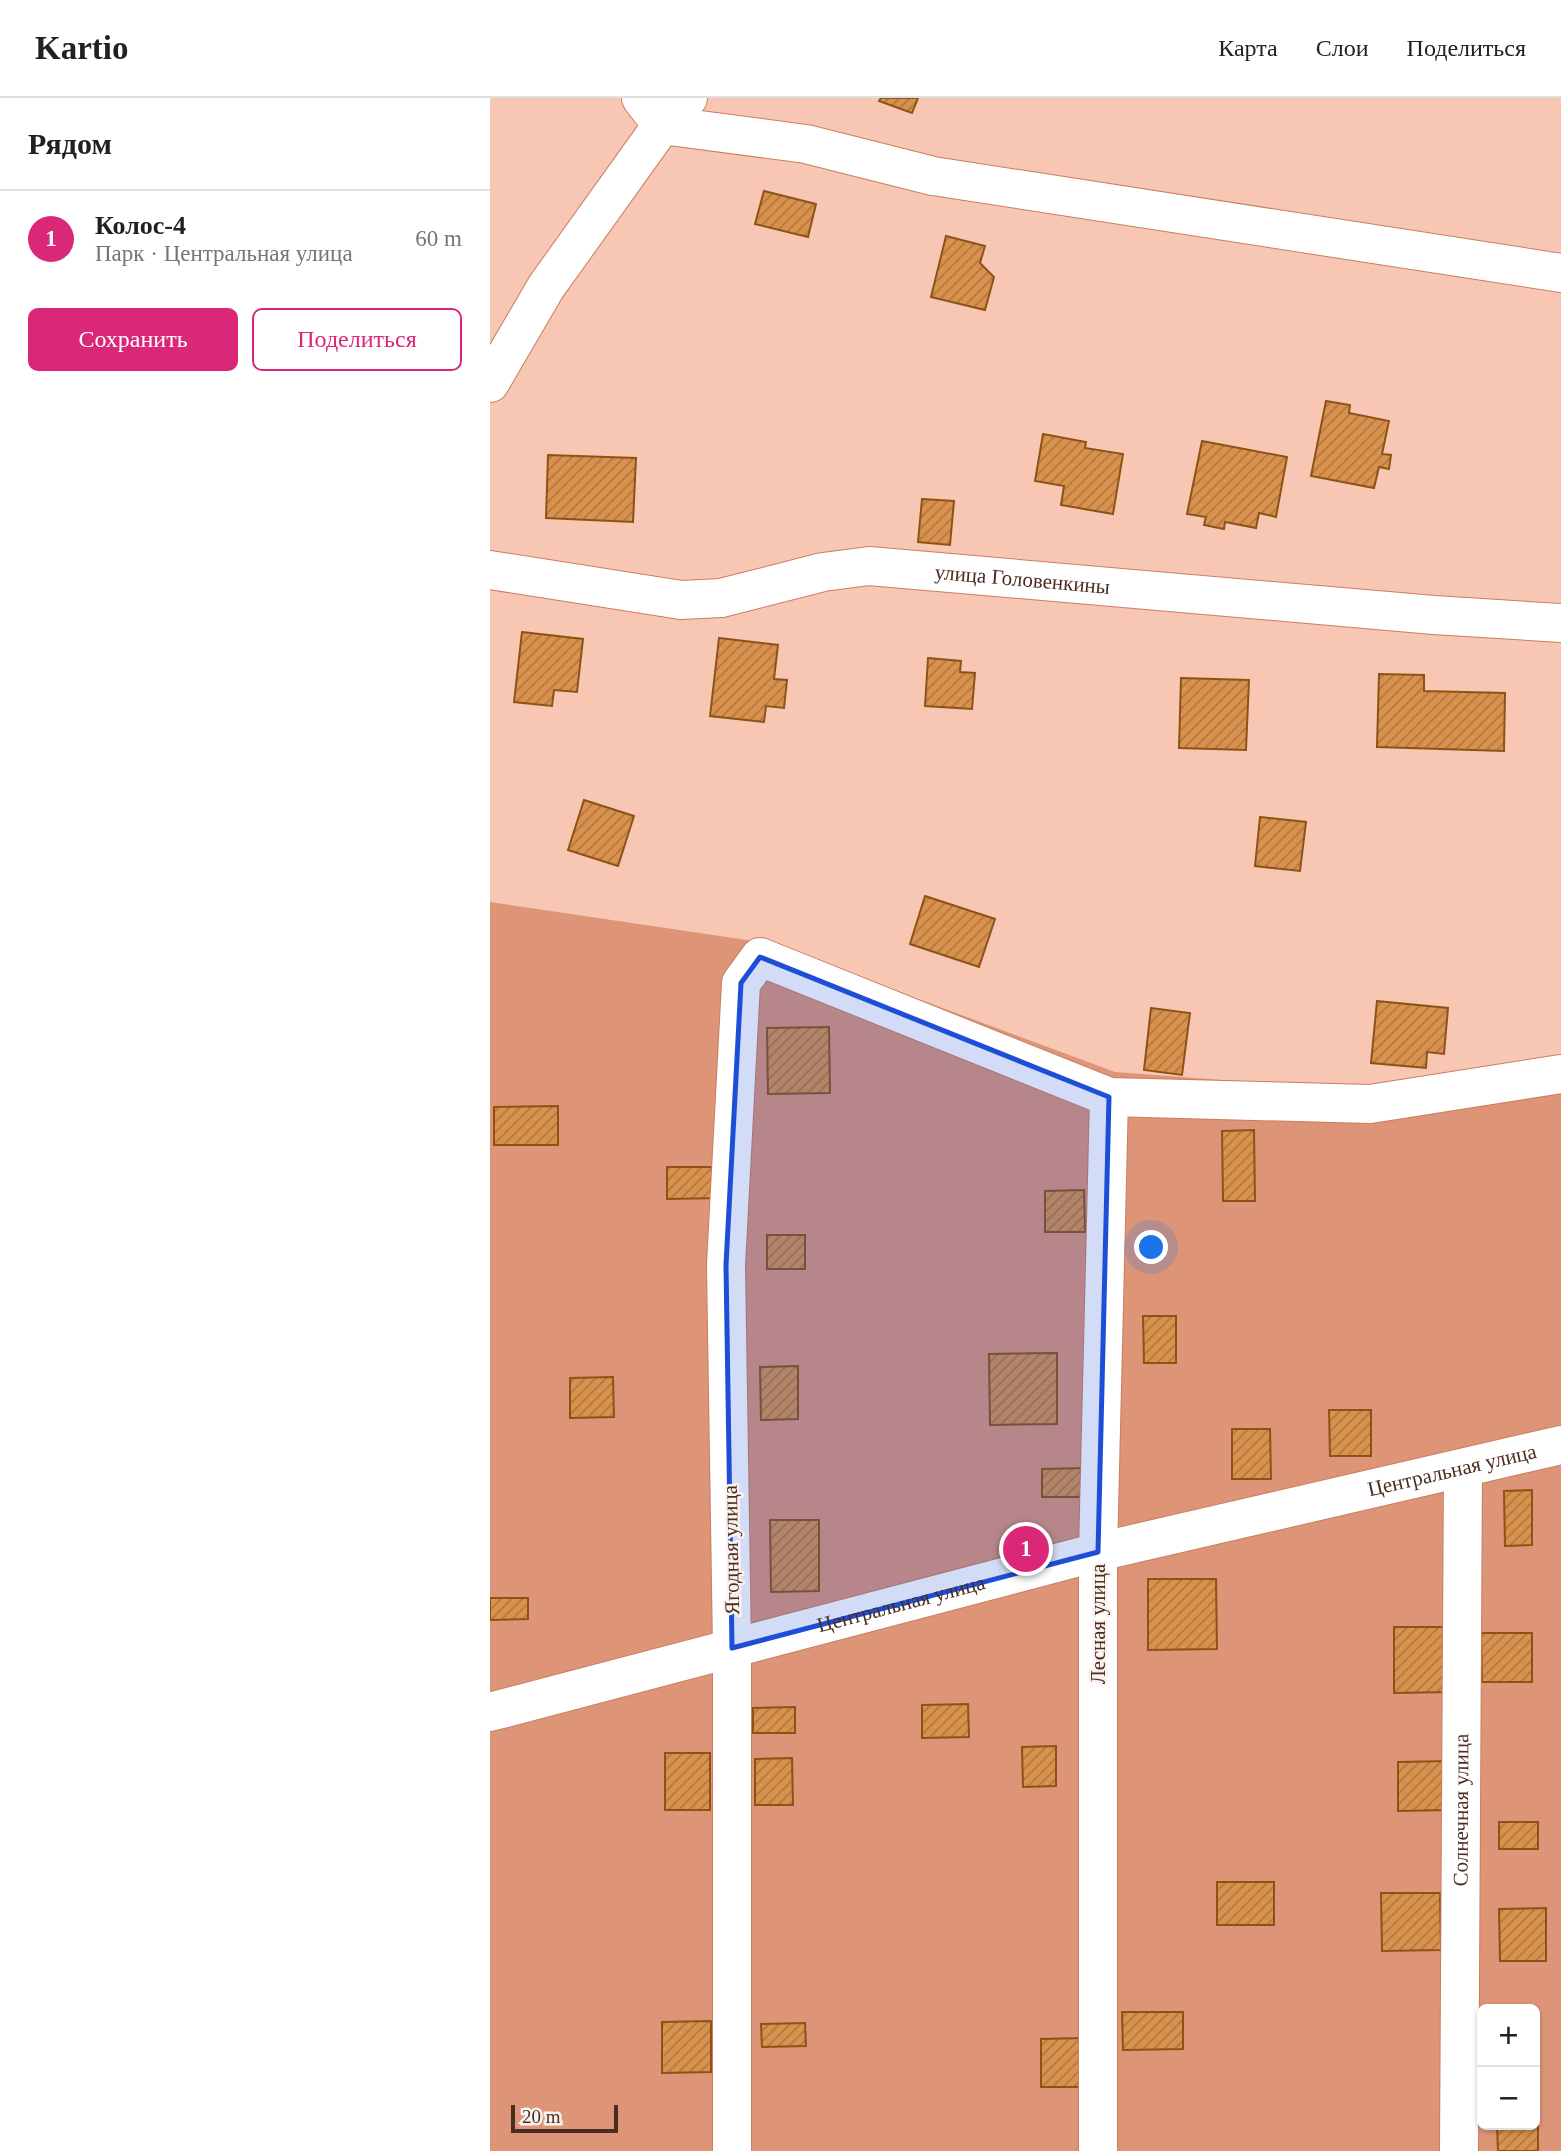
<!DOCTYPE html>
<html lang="ru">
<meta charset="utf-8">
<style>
:root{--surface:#fff;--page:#f2f2f2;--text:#202124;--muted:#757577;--line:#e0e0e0;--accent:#db2777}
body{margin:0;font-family:"Times New Roman",serif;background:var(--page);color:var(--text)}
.controls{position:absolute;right:21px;bottom:21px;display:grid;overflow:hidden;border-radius:10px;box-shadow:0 2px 5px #0004}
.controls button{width:63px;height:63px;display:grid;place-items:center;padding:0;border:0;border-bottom:2px solid var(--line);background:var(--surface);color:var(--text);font:35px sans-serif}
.scale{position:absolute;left:21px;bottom:18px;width:107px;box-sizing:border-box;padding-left:7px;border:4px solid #4b2c1f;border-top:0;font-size:19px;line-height:24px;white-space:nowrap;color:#4b2c1f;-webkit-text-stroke:5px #fbf2ef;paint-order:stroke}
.you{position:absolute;left:662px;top:1150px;width:24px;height:24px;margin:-18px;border:5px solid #fff;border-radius:50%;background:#1a73e8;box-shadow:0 0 0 10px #1a73e833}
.badge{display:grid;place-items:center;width:46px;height:46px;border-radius:50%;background:var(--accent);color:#fff;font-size:23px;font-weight:700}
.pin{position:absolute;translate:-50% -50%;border:4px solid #fff;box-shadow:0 2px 7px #0006}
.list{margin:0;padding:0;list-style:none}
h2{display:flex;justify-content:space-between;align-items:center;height:91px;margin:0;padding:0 28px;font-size:30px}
h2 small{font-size:23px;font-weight:400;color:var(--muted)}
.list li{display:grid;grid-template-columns:46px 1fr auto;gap:21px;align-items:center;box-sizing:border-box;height:98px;padding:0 28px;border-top:2px solid var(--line)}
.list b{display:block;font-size:26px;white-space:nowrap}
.list p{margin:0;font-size:23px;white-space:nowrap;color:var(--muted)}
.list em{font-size:23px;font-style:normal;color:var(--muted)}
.actions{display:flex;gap:14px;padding:21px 28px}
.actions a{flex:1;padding:16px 0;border:2px solid var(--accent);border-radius:10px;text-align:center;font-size:24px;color:var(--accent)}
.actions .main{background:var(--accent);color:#fff}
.map{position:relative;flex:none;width:1071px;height:2053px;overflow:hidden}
header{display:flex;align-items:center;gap:42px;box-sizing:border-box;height:98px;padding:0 35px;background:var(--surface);border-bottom:2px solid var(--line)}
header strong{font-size:33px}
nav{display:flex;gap:38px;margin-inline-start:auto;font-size:24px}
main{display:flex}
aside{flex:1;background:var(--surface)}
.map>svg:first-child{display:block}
.green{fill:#dd9477;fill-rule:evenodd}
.building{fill:url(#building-hatch);stroke:#8c5317;stroke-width:2}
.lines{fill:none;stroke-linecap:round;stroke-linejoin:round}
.minor-casing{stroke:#c97e60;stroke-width:40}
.minor{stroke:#fff;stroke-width:38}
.marked{fill:#1d4ed8;fill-opacity:0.2;stroke:#1d4ed8;stroke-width:5;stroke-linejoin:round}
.labels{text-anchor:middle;stroke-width:5;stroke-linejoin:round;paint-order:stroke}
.street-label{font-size:21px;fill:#4b2c1f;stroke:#fbf2ef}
</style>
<header>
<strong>Kartio</strong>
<nav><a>Карта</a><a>Слои</a><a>Поделиться</a></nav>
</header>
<main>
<aside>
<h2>Рядом<small></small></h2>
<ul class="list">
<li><span class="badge">1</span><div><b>Колос-4</b><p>Парк · Центральная улица</p></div><em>60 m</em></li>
</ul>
<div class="actions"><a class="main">Сохранить</a><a>Поделиться</a></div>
</aside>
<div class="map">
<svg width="1071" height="2053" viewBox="0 0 1071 2053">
<defs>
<pattern id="building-hatch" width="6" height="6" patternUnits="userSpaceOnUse" patternTransform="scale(1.75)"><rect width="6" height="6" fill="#d9924d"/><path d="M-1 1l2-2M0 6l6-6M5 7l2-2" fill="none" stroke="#b2773f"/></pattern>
</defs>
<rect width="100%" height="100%" fill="#f8c7b3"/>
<path class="green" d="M0,804L277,845L625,974L854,991L1071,961V2053H0ZM992,1911H1045V2027H992Z"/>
<g class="building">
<path d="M391,0H428L422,15L389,3Z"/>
<path d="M274,93L326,106L318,139L265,126Z"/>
<path d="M456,138L495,148L490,165L504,179L495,212L441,199Z"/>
<path d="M836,303L860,307L859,315L899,323L892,356L901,357L899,371L889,369L884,390L821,378Z"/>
<path d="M553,336L596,344L595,350L633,356L623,416L571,407L574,388L545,383Z"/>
<path d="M712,343L797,359L786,419L769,415L766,430L735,424L734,431L714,427L716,419L697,416Z"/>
<path d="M58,357L146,360L143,424L56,420Z"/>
<path d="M432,401L464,403L460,447L428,444Z"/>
<path d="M32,534L93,541L87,594L64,592L62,608L24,604Z"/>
<path d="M229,540L288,547L284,581L297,582L294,610L276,608L274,624L220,618Z"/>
<path d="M438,560L471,563L470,574L485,575L482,611L435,608Z"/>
<path d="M889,576L934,577V593L1015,595L1014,653L887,649Z"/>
<path d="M691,580L759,582L756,652L689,650Z"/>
<path d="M94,702L144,718L128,768L78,752Z"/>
<path d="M770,719L816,724L810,773L765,768Z"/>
<path d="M435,798L505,821L489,869L420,846Z"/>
<path d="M887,903L958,910L954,956L937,954L936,970L881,965Z"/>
<path d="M661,910L700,915L692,977L654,972Z"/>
<path d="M339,929L340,995L278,996L277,930Z"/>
<path d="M68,1008V1047H4V1009Z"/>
<path d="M764,1032L765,1103H733L732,1033Z"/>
<path d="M177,1069H233V1100L177,1101Z"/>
<path d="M594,1092L595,1134H555V1093Z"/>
<rect x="277" y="1137" width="38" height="34"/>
<path d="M653,1218H686V1265H654Z"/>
<path d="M567,1255V1326L500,1327L499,1256Z"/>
<path d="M308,1268V1321L271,1322L270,1269Z"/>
<path d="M123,1279L124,1319L80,1320V1280Z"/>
<path d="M839,1312H881V1358H840Z"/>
<path d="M742,1331H780L781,1381H742Z"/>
<path d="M596,1370V1399H552V1371Z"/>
<path d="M1042,1392V1447L1015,1448L1014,1393Z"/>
<path d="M280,1422H329V1493L281,1494Z"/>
<path d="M658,1481H726L727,1551L658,1552Z"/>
<path d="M0,1500H38V1521L0,1522Z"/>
<path d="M904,1529H960L961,1594L904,1595Z"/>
<path d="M991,1535H1042V1584H992Z"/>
<path d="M478,1606L479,1639L432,1640V1607Z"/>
<path d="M305,1609V1635H263V1610Z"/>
<path d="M566,1648V1688L533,1689L532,1649Z"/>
<rect x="175" y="1655" width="45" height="57"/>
<path d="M302,1660L303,1707H265V1661Z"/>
<path d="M958,1663L959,1712L908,1713V1664Z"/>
<rect x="1009" y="1724" width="39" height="27"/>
<rect x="727" y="1784" width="57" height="43"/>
<path d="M891,1795H950L951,1852L892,1853Z"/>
<path d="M1056,1810V1863H1010L1009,1811Z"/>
<path d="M632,1914H693V1951L633,1952Z"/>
<path d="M221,1923V1974L172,1975V1924Z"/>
<path d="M315,1925L316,1948L272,1949L271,1926Z"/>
<path d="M593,1940V1989H551V1941Z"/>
<path d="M1045,2020H1048V2053H1008L1007,2027H1045Z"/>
</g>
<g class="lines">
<defs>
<g id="minor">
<path d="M151,0L172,27L316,46L443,78L1071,175"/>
<path d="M0,285L56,189L172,27L198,0"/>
<path id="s1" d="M0,472L191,502L231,500L333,474L379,468L944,517L1071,525"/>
<path id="s2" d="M0,1614L608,1454L1071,1347"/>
<path d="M242,2053V1550L236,1167L251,885L270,859L619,999L880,1006L1071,976"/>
<path d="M608,2053V1454L619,999"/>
<path id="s3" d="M969,2053L973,1370"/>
</g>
</defs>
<use href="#minor" class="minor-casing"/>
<use href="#minor" class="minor"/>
</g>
<path class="marked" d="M270,859L619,999L608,1454L242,1550L236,1167L251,885Z"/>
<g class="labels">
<g class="street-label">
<text dy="7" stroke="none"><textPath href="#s1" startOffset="539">улица Головенкины</textPath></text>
<text dy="7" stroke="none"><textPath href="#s2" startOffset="992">Центральная улица</textPath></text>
<text transform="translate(241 1452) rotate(-91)" y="7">Ягодная улица</text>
<text dy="7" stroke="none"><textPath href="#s2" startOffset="425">Центральная улица</textPath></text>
<text transform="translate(608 1526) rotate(-90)" y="7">Лесная улица</text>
<text dy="7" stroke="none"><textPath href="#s3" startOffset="341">Солнечная улица</textPath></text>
</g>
</g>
</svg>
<div class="controls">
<button>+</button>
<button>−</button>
</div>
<div class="scale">20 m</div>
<div class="you"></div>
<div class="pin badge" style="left:536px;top:1451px">1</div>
</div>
</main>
